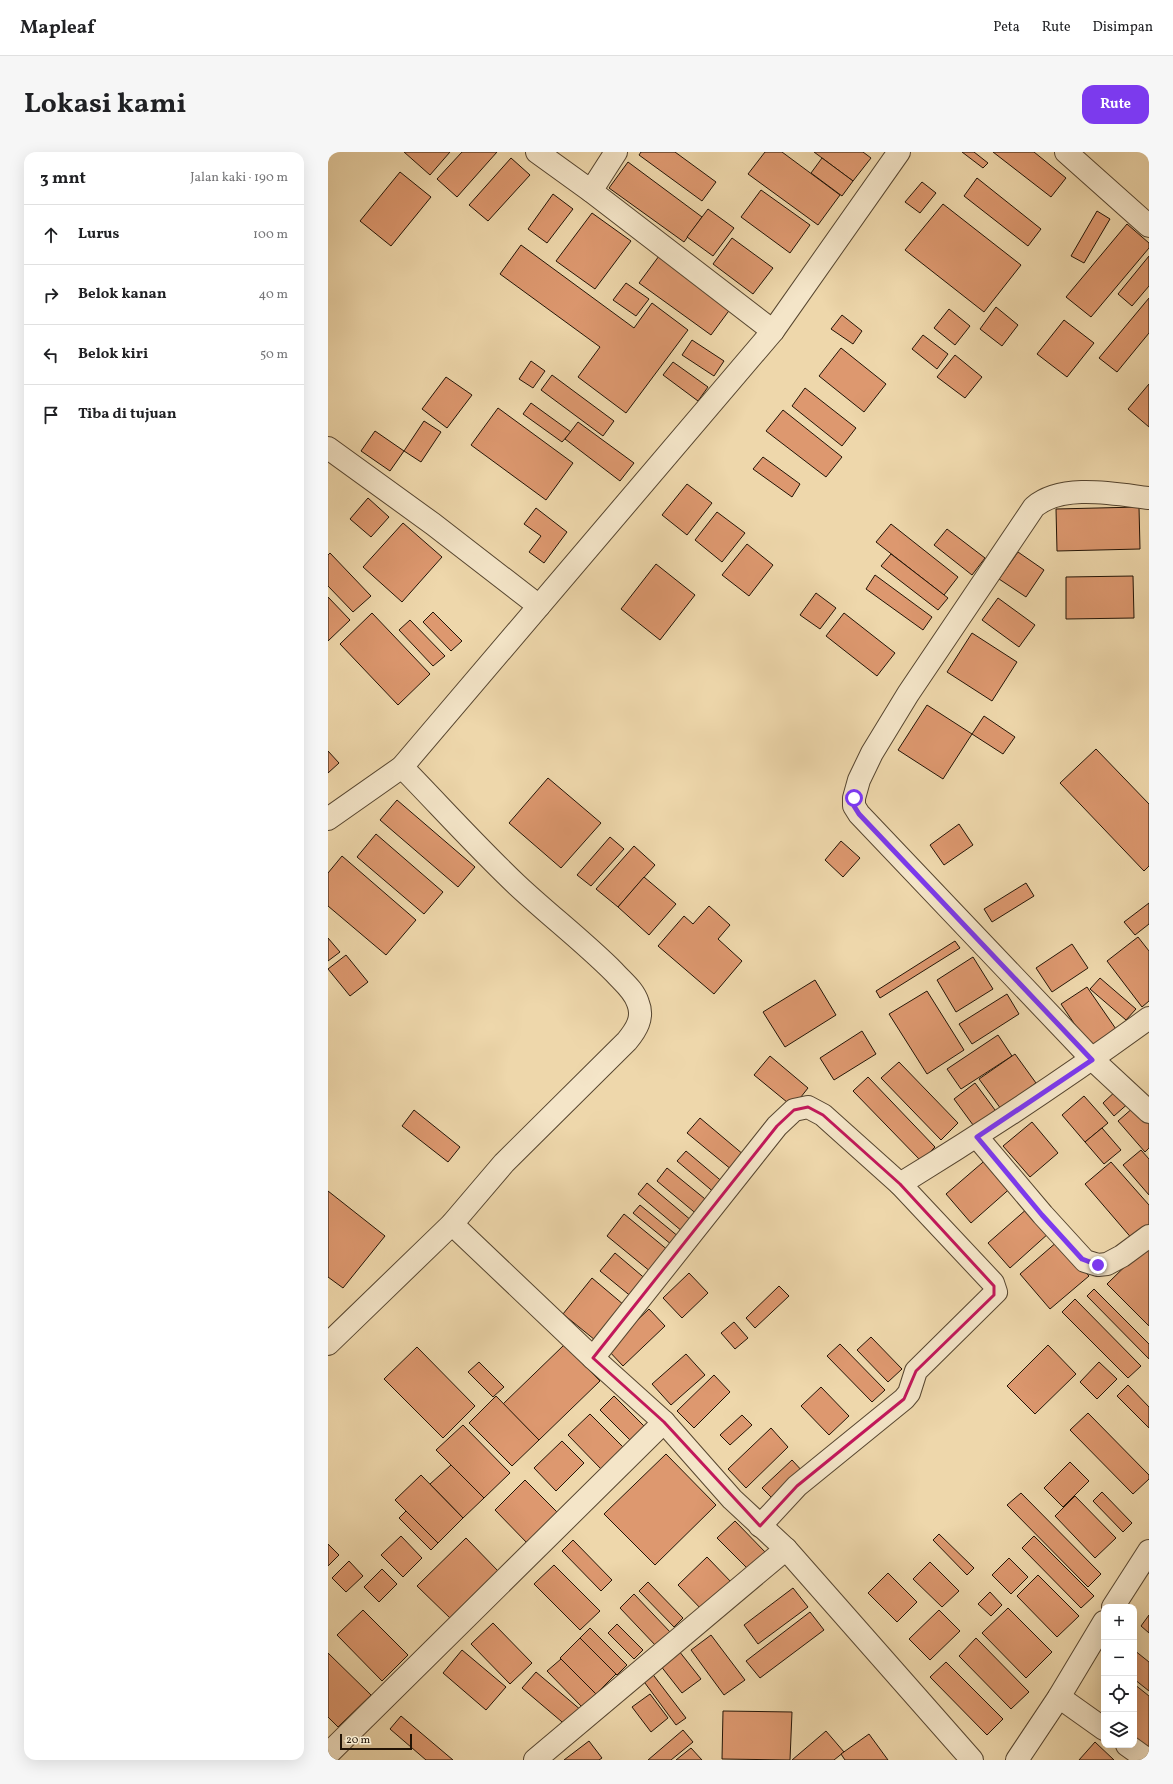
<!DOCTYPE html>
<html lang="id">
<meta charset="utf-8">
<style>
:root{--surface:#fff;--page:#f6f6f6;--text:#202124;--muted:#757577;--line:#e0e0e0;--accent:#7c3aed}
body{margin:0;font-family:Vollkorn,serif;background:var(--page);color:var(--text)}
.controls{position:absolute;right:12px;bottom:12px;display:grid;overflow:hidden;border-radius:8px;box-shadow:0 4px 16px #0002}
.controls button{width:36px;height:36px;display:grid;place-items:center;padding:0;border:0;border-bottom:1px solid var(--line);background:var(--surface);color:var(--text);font:20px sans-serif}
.scale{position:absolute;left:12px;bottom:10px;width:72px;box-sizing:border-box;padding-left:4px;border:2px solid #231406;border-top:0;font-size:11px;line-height:14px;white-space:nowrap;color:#231406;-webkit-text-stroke:3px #f4e5c8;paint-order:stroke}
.stop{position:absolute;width:12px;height:12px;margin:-9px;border:3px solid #7c3aed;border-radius:50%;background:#fff}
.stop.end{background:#7c3aed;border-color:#fff;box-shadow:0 1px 4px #0008}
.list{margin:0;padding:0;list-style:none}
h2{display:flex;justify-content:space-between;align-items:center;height:52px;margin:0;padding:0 16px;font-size:17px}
h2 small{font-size:13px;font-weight:400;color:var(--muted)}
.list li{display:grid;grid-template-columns:26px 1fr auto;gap:12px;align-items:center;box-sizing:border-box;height:60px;padding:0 16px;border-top:1px solid var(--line)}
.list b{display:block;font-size:15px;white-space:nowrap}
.list em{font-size:13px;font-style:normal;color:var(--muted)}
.icon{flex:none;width:22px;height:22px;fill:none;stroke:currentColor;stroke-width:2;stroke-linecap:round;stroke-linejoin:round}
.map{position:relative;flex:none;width:821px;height:1608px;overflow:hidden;border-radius:12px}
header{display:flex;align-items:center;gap:24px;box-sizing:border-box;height:56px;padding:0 20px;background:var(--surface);border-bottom:1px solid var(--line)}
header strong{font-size:19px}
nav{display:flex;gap:22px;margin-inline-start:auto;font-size:14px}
.intro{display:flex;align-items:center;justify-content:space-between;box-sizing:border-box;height:96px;padding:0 24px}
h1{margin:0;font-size:28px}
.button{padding:10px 18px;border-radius:12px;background:var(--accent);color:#fff;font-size:14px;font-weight:700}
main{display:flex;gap:24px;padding:0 24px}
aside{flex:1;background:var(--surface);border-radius:12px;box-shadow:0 4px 16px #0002}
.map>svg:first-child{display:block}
.building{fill:#dd986f;stroke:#231406}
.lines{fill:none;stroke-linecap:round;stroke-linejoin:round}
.minor-casing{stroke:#56452f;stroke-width:24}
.minor{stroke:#f4e5c8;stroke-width:22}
.route{stroke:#7c3aed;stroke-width:5}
.marked{fill:none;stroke:#c2185b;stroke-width:3;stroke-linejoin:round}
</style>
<header>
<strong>Mapleaf</strong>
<nav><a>Peta</a><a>Rute</a><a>Disimpan</a></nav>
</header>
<div class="intro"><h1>Lokasi kami</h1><a class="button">Rute</a></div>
<main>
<aside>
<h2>3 mnt<small>Jalan kaki · 190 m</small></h2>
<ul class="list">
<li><svg class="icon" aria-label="ahead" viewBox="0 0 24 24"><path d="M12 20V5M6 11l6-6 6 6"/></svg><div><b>Lurus</b></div><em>100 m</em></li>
<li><svg class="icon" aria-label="right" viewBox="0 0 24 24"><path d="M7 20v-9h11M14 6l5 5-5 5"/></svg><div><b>Belok kanan</b></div><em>40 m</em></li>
<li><svg class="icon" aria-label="left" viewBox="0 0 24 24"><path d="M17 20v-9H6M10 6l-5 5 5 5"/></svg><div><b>Belok kiri</b></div><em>50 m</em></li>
<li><svg class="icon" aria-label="arrive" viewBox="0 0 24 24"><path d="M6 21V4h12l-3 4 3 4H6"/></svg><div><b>Tiba di tujuan</b></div></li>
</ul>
</aside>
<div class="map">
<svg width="821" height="1608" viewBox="0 0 821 1608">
<rect width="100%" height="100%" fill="#eed7ab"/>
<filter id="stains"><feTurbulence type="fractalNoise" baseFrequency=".005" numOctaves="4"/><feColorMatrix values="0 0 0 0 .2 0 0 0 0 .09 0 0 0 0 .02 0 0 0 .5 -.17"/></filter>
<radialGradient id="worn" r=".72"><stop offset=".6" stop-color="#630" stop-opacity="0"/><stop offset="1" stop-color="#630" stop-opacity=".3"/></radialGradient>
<g class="building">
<path d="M76,0H122L102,23Z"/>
<path d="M134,0H169L129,45L109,27Z"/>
<path d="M313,0H347L388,30L374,49L311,3Z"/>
<path d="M437,0H454L512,43L490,73L420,22Z"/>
<path d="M486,0H535L543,6L525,29Z"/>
<path d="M634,0H646L660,11L655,16Z"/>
<path d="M665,0H706L738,26L723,45Z"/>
<path d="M183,6L202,23L160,69L141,53Z"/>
<path d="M494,6L525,29L514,44L483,21Z"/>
<path d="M300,10L374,65L356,90L281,36Z"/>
<path d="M72,20L103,45L63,94L32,69Z"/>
<path d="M649,26L713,77L700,94L636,44Z"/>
<path d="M594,30L608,41L592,61L577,50Z"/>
<path d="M433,38L482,73L462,101L413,65Z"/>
<path d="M225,42L245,57L219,91L200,77Z"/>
<path d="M615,52L693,113L656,160L577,98Z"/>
<path d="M380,57L406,76L385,104L359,85Z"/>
<path d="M769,59L782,67L756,111L743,104Z"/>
<path d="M264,61L303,89L267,137L228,109Z"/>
<path d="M799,72L821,91V96L763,165L738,145Z"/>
<path d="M404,86L445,116L425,142L385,112Z"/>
<path d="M193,93L306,176L324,151L360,178L298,261L250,225L272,195L172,122Z"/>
<path d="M331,104L403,156L383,183L311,131Z"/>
<path d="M821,104V134L804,154L790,142Z"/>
<path d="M298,131L321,147L308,164L285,148Z"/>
<path d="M821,146V181L789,220L771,206Z"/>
<path d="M668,155L690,173L674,194L652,177Z"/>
<path d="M621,157L642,174L627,193L606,176Z"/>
<path d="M514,163L534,179L525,192L503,177Z"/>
<path d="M736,168L766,191L739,225L709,202Z"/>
<path d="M595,183L620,202L609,217L584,197Z"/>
<path d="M364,188L396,209L386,224L354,203Z"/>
<path d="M513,196L558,232L536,260L491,224Z"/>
<path d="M627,203L654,225L637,246L609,225Z"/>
<path d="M203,209L217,219L205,236L191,227Z"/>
<path d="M345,210L380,235L370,249L335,223Z"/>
<path d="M224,223L286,269L275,284L213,238Z"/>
<path d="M118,225L144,243L119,276L94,257Z"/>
<path d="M821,232V275L800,257Z"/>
<path d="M477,236L528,276L514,294L464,254Z"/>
<path d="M203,251L243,280L234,290L195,262Z"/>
<path d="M170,256L245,311L218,348L143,293Z"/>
<path d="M455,258L514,305L498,325L438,279Z"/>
<path d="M96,269L113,280L93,310L76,299Z"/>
<path d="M250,270L306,311L292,329L237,287Z"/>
<path d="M47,279L76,299L62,319L33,299Z"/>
<path d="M435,305L472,332L464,345L425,317Z"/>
<path d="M359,332L384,351L359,383L334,363Z"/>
<path d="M40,346L61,365L43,385L22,367Z"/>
<path d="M811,355L812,397L729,399L728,357Z"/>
<path d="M208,356L239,380L216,411L201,400L213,384L196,372Z"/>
<path d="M389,360L417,381L394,410L367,388Z"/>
<path d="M75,371L114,405L74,450L35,415Z"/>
<path d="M563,372L630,425L616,443L548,390Z"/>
<path d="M619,377L657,406L644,423L606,393Z"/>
<path d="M419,392L445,413L421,444L394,423Z"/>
<path d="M690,400L716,418L698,445L671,427Z"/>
<path d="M2,401L43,444L25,460L0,434V403Z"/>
<path d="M563,402L620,446L610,458L553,414Z"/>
<path d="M328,412L367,443L332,488L293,457Z"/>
<path d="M547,423L604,465L595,478L538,437Z"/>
<path d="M805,424L806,466L738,467V425Z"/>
<path d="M488,441L508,456L492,477L472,463Z"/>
<path d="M0,445L22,468L0,489Z"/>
<path d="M670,446L707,473L691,495L654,468Z"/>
<path d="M105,460L134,489L123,499L95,470Z"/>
<path d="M44,461L102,522L70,553L12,492Z"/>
<path d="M516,461L567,501L549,524L498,484Z"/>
<path d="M82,468L117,504L105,514L71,478Z"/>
<path d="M644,481L689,510L664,549L619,520Z"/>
<path d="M599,553L644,582L615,627L570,598Z"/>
<path d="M656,564L687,585L675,602L644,582Z"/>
<path d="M768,597L821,652V714L816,719L732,631Z"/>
<path d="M0,599L11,611L0,621Z"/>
<path d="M220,626L273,671L233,716L181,671Z"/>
<path d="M69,648L147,715L130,735L52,668Z"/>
<path d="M631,672L645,693L616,713L602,693Z"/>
<path d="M48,682L115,740L96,762L29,705Z"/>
<path d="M282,685L296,697L263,734L249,723Z"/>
<path d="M513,689L532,706L515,725L497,708Z"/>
<path d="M306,694L327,713L290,755L268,737Z"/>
<path d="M14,704L88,768L58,803L0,754V721Z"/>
<path d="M316,725L348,752L321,783L290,755Z"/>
<path d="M698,731L706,744L664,770L656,757Z"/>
<path d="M821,751V772L807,783L796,770Z"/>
<path d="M381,754L402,773L390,787L414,809L386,842L330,794L356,764L365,772Z"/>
<path d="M810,785L821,799V849L814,855L779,809Z"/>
<path d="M0,786L12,800L0,809Z"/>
<path d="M627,789L632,796L552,846L548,839Z"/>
<path d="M744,792L760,816L724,840L708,816Z"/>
<path d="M18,803L40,830L22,844L0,817Z"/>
<path d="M645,805L665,837L628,860L609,828Z"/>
<path d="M772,826L808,857L798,868L762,837Z"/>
<path d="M487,828L508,863L457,895L435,860Z"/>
<path d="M759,835L790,880L764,898L733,852Z"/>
<path d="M599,839L636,898L599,922L561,862Z"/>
<path d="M679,842L691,862L644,892L631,872Z"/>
<path d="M534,879L548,902L506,928L492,906Z"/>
<path d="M670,883L684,904L633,937L619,917Z"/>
<path d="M687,902L708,931L673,957L651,927Z"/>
<path d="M442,904L480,936L465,955L426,923Z"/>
<path d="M571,910L630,971L613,988L553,926Z"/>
<path d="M540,925L607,995L593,1009L525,939Z"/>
<path d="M647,931L670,962L648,977L626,947Z"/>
<path d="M791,936L803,949L786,964L775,951Z"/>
<path d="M756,944L780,971L757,990L734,963Z"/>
<path d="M814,948L821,956V996L817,1000L790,969Z"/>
<path d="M86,958L132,995L120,1010L74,974Z"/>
<path d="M372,966L416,1003L404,1018L359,981Z"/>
<path d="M704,970L730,1001L702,1025L675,994Z"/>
<path d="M774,976L793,998L776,1012L757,990Z"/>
<path d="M813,998L821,1007V1043L795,1013Z"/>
<path d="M358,999L397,1032L388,1042L349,1009Z"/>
<path d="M661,1005L686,1033L643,1071L618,1042Z"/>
<path d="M783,1010L821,1053V1076L806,1089L757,1032Z"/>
<path d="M339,1016L382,1051L371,1064L329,1029Z"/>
<path d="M319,1031L364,1069L355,1080L310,1042Z"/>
<path d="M0,1039L57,1084L15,1136L0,1125Z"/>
<path d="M312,1053L351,1085L344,1093L305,1061Z"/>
<path d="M700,1056L721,1081L682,1116L660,1091Z"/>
<path d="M296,1062L341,1099L323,1120L279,1084Z"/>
<path d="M730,1089L761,1124L722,1157L692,1122Z"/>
<path d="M821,1091V1174L779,1132Z"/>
<path d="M287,1101L320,1129L305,1146L272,1119Z"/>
<path d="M361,1121L380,1141L354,1166L335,1146Z"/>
<path d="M264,1126L296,1153L267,1188L235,1162Z"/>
<path d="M451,1134L461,1144L427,1176L418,1166Z"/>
<path d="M766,1137L821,1192V1207L759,1144Z"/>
<path d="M747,1147L813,1214L800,1226L734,1160Z"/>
<path d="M321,1157L337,1174L295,1214L279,1197Z"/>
<path d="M406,1170L420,1186L407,1197L393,1181Z"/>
<path d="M543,1185L574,1217L560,1230L529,1198Z"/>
<path d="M512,1192L557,1238L544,1250L499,1204Z"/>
<path d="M236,1193L272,1229L211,1288L175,1252Z"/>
<path d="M720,1193L748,1222L707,1262L679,1234Z"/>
<path d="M89,1195L147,1254L115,1286L56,1227Z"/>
<path d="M358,1202L377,1223L343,1253L324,1232Z"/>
<path d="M151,1210L176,1235L165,1245L140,1220Z"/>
<path d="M771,1210L789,1227L769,1247L752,1230Z"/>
<path d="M386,1223L402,1240L366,1276L349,1259Z"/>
<path d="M800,1233L821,1255V1276L789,1244Z"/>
<path d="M493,1235L521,1264L501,1283L473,1254Z"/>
<path d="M168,1244L211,1288L184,1314L141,1271Z"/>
<path d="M286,1244L316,1274L302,1288L272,1258Z"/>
<path d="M760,1261L821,1323V1327L805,1342L742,1278Z"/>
<path d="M262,1262L296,1296L273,1317L240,1283Z"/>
<path d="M414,1263L424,1273L402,1293L392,1283Z"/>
<path d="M135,1273L182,1321L156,1346L108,1298Z"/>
<path d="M443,1276L460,1295L418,1336L400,1317Z"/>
<path d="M234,1289L256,1311L228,1339L206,1316Z"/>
<path d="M338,1302L388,1353L327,1413L276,1362Z"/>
<path d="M464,1308L476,1321L446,1348L434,1336Z"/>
<path d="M742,1310L761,1329L735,1355L716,1336Z"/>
<path d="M123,1313L156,1346L135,1366L102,1332Z"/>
<path d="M93,1323L135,1366L110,1391L67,1348Z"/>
<path d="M197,1328L232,1363L201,1393L167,1358Z"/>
<path d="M774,1340L804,1371L795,1380L765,1349Z"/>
<path d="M693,1341L773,1422L760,1435L679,1353Z"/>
<path d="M747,1344L788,1386L767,1406L727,1364Z"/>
<path d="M78,1359L110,1391L103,1398L71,1366Z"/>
<path d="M407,1369L438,1401L420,1417L389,1386Z"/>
<path d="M611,1382L646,1416L639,1423L605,1388Z"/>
<path d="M73,1384L94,1406L75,1425L53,1403Z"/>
<path d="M706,1384L766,1444L753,1456L694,1396Z"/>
<path d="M138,1386L171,1420L123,1467L89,1434Z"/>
<path d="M245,1388L284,1428L273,1439L234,1399Z"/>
<path d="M0,1392L11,1403L0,1414Z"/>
<path d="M379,1405L405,1432L376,1460L350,1433Z"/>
<path d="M681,1406L700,1425L683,1442L664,1423Z"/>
<path d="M21,1409L35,1424L18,1440L4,1426Z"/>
<path d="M602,1410L631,1439L614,1455L585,1427Z"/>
<path d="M226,1413L272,1459L252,1478L206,1432Z"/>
<path d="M54,1417L69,1432L51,1450L36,1435Z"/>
<path d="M560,1421L589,1450L569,1470L540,1441Z"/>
<path d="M710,1423L751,1464L729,1485L689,1444Z"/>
<path d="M320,1430L355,1466L346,1475L311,1439Z"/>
<path d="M465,1436L480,1455L430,1492L416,1473Z"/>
<path d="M662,1440L674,1453L663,1464L650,1452Z"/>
<path d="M306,1442L343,1481L329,1495L292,1456Z"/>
<path d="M680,1456L724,1500L698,1526L654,1481Z"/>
<path d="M35,1458L80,1503L54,1529L9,1483Z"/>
<path d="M611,1458L632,1479L602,1508L581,1487Z"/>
<path d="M482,1460L496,1478L432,1526L418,1509Z"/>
<path d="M821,1463V1481L813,1474Z"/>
<path d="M165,1471L204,1511L182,1532L143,1492Z"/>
<path d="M289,1472L315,1498L306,1507L280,1481Z"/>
<path d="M262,1476L299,1513L289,1523L252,1486Z"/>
<path d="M383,1483L417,1528L396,1543L363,1498Z"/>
<path d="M252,1486L288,1522L268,1542L232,1506Z"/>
<path d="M648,1486L701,1540L683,1557L631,1504Z"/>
<path d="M134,1498L178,1535L158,1558L115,1521Z"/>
<path d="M806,1498L821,1510V1539L806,1527Z"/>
<path d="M351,1499L373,1527L354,1541L332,1513Z"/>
<path d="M0,1501L43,1543L10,1575L0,1565Z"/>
<path d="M233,1507L268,1542L254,1555L219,1519Z"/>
<path d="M618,1510L675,1567L659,1583L602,1525Z"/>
<path d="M208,1520L254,1559L240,1575L194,1536Z"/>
<path d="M323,1520L358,1566L348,1573L314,1527Z"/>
<path d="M806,1532L821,1544V1597L806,1586Z"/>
<path d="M322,1542L340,1566L323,1580L304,1555Z"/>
<path d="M395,1559L464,1560L462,1608L394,1607Z"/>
<path d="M73,1564L125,1608H98L62,1577Z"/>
<path d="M355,1578L365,1590L343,1608H320Z"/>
<path d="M498,1579L516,1600L506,1608H464Z"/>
<path d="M541,1582L560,1608H517L513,1602Z"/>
<path d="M261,1589L274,1606L271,1608H236Z"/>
<path d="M767,1590L786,1608H751Z"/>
<path d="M363,1596L374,1608H348Z"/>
</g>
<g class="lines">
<defs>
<g id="minor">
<path d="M209,0L263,39L445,179"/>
<path d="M738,0L821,74"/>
<path d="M263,39L288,0"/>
<path d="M0,296L105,372L211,454"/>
<path d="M821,346C787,342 734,331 706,355L580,542L544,601L531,628L526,646V654L531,662L764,907L821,960"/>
<path d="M0,667L74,615L445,179L571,0"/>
<path d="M649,985L715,1063L757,1109L770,1113L779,1112L794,1104L821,1084"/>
<path d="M572,1032C657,980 740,925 821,866"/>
<path d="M124,1072L265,1206L336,1270L404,1347L458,1397L644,1608"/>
<path d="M0,1192L124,1072L176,1011L299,889C308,878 316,866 310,851C306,838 295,830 286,820C255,789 221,763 189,733C149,695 112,654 74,615"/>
<path d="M265,1206L449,974L466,958L480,955L495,963L572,1032L665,1131L668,1140L588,1219L581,1241L576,1247L469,1334L432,1374"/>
<path d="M785,1455L821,1399"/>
<path d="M731,1545L776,1577"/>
<path d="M799,1593L820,1608"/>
<path d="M0,1602L336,1270"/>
<path d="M207,1608L458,1397"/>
<path d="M689,1608L731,1545L776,1470"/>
</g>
</defs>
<use href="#minor" class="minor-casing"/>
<use href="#minor" class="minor"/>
</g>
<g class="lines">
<path class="route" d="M526,646V654L531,662L764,908L649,985L714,1063L754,1107L770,1113"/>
</g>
<path class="marked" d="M480,955L495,963L572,1032L666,1134V1143L588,1219L576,1247L469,1334L432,1374L336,1270L265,1206L449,974L466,958Z"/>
<rect width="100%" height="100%" filter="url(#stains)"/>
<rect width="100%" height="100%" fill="url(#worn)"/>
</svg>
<div class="controls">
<button>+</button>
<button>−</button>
<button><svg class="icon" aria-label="locate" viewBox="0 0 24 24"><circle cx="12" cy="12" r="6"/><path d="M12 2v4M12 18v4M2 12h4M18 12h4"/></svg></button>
<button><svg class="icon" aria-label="layers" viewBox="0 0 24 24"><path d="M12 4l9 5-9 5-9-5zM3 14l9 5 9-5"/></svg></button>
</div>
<div class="scale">20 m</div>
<div class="stop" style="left:526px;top:646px"></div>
<div class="stop end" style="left:770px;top:1113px"></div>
</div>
</main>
